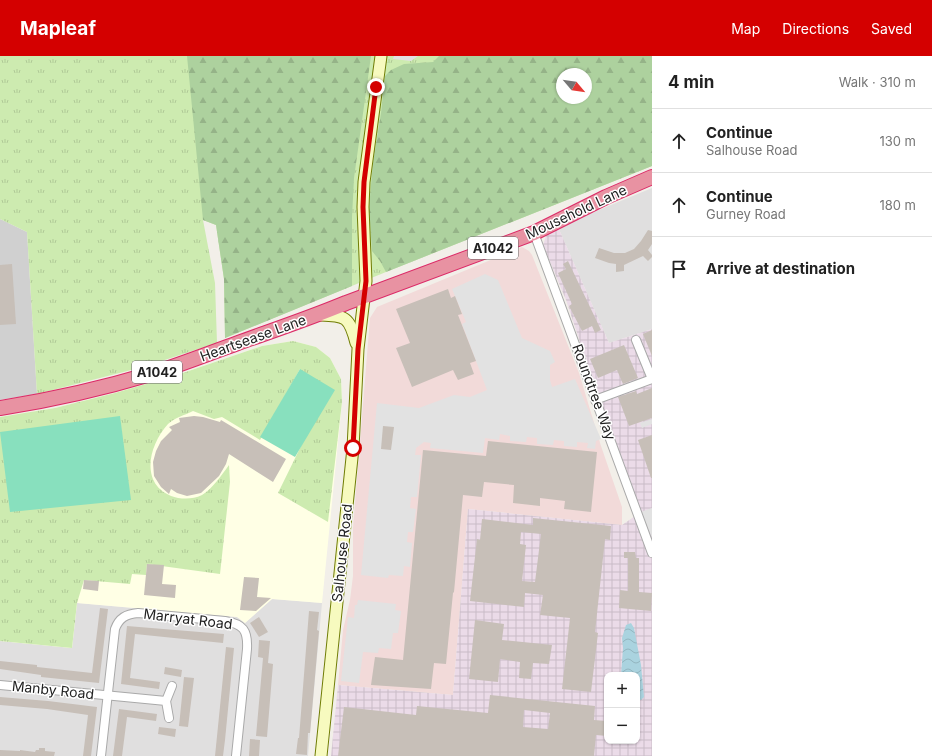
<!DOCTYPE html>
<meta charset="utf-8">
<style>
:root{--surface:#fff;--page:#f6f6f6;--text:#222;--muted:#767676;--line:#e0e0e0;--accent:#d40000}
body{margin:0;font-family:Inter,sans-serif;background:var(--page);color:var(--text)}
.controls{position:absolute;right:12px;bottom:12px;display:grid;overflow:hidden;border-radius:8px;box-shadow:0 1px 3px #0004}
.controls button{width:36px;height:36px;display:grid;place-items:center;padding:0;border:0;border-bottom:1px solid var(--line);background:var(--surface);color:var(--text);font:20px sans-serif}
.compass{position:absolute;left:556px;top:12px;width:36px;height:36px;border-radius:50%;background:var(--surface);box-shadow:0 1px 3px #0004;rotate:119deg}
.stop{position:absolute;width:12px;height:12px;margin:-9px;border:3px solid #d40000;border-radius:50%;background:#fff}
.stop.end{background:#d40000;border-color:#fff;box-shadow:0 1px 4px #0008}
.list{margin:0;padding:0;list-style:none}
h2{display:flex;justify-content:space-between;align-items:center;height:52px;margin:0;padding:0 16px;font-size:17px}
h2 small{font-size:13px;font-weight:400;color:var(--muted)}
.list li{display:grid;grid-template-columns:26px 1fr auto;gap:12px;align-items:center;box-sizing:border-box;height:64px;padding:0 16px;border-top:1px solid var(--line)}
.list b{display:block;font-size:15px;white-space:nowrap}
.list p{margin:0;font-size:13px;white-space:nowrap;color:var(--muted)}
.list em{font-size:13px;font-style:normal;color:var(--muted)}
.icon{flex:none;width:22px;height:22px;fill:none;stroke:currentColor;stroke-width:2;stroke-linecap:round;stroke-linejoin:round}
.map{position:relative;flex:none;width:652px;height:700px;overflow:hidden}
header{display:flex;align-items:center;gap:24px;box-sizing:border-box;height:56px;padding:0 20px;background:var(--accent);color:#fff}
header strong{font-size:19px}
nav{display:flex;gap:22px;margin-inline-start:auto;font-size:14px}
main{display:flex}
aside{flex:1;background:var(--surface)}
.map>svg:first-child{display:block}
.residential{fill:#e0dfdf}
.commercial{fill:#f2dad9}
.industrial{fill:url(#industrial-grid);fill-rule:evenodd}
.education{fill:#ffffe5}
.religious{fill:#d0d0d0}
.grass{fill:url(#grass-tufts);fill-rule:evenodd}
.forest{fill:url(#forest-firs);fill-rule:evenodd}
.pitch{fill:#88e0be}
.parking{fill:#e2e2e2}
.water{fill:url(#water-waves)}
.building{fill:#c7bfb8;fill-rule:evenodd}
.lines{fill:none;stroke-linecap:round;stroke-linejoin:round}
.street-casing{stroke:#a9a9a9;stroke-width:10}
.secondary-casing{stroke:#707d05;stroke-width:13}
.highway-casing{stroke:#dc2a67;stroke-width:16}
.street{stroke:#fff;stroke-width:8}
.secondary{stroke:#f7fabf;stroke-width:11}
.highway{stroke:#e892a2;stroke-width:14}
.route{stroke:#d40000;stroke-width:5}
.labels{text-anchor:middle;stroke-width:3;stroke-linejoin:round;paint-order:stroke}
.shield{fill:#fff;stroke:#646464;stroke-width:1}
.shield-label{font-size:13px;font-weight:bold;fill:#222}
.street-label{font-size:14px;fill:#222;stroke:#fff}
</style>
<header>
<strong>Mapleaf</strong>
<nav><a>Map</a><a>Directions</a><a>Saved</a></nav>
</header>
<main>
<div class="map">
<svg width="652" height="700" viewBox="0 0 652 700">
<defs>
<pattern id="industrial-grid" width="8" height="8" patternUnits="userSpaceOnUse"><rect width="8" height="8" fill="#ebdbe8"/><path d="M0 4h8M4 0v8" fill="none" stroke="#c9bcc7"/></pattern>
<pattern id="grass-tufts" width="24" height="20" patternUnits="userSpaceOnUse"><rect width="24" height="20" fill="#cdebb0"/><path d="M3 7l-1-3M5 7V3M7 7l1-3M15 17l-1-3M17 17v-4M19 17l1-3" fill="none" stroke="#b0c997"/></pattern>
<pattern id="forest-firs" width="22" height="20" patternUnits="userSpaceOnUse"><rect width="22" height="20" fill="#add19e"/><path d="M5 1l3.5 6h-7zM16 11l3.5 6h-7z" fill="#95b388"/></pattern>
<pattern id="water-waves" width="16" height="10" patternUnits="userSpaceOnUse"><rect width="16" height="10" fill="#aad3df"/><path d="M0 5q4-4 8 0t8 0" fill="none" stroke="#92b5bf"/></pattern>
</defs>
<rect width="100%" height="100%" fill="#f2efe9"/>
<g class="residential">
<path d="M652,132V273L609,287L558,171Z"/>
<path d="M272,543L322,547L308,700H0V585L72,592L77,547L237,561L245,567Z"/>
</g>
<path class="commercial" d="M522,191L529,195L532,199L579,317L601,390L622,451V469L468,453L453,639L338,629L343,574L350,544L353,520V472L370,262L377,251Z"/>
<path class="industrial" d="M558,171L609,287L652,273V700H331L338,629L453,639L468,453L622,469L641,456L623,415L566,244L543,189L547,177ZM607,619H637V685H607Z"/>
<path class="education" d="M293,285L316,291L330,302L341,323L342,346L322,547L272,543L245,567L237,561L77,547L72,592L0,585V361L55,352L115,337L177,319L262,290Z"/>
<path class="religious" d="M0,163L27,176L37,338L0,344Z"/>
<g class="grass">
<path d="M0,0H652V110L386,216L225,282L224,223L216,169L203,164L215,227L217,287L143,311L37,338L27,176L0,163ZM562,18H586V42H562Z"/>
<path d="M293,285L316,291L330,302L341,323L342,346L328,466L278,437L303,386L300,313L260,384L222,361L214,363L193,355C185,359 174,362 168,368C147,391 139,433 178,442C186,443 194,443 202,439C213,432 221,420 229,409L230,426L220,518L147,508L146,519L132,518L130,528L84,524L77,547L72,592L0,585V361L55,352L115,337L177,319L262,290Z"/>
</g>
<g class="forest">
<path d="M187,0H371L354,122L352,161V230L225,282L224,223L216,169L203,164Z"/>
<path d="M439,0H652V110L386,216L380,205L372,195L369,152L373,106L381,57L385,20L391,14L404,8L433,6ZM562,18H586V42H562Z"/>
</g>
<g class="pitch">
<path d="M300,313L335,334L295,401L260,381Z"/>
<path d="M120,360L131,444L10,456L0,376Z"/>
</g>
<g class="parking">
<path d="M394,0H420H418L411,5L393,3Z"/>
<path d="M485,218L498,224L522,282L550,295L555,306L550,309V324L552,331L575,323L601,383L596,385L595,393L587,392L588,387L577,386V391L564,390V385L554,384L553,389L537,388V382L527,381L526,386L510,385V380L500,378L499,384L485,382L483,397L430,392L431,387L424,386L416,392L415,399H421L417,441H411L410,452L416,453L413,476H408L407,486L412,487L410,511L404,510L403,520L389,519L388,522L361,519L377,347L419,352L454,339L470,341L487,334L462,268L466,266L452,233Z"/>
<path d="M652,363V368L642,372L640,367Z"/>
<path d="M652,452V482L641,456Z"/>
<path d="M358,544L396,548L395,554L401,555L398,577H393L391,593L379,592L378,597L363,596L359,627L341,625L348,561L354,562L355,549H357Z"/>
</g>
<path class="water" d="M631,567L634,572L641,609L644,641L641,644L637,643V619H621L623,592L622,582L626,569Z"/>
<g class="building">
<path d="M648,174L652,175V188L648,194L652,199V201L648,205L643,200L624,209V215L616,216V208L609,207L595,202L599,192L614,197H625L634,193L641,185Z"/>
<path d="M568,205L601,274L595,277L592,270L582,275L569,250L572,248L558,217L566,213L563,208Z"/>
<path d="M12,208L16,268L0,269V209Z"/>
<path d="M448,233L451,242L455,240L462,258L458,259L476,305L470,307L474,318L458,324L453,314L412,331L396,292L410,287L396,253Z"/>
<path d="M652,274V300L643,278Z"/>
<path d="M624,289L638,322L623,328L617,314L598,322L590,303Z"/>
<path d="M652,332V362L629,370L618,341L636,335L637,338Z"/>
<path d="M194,360L203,361L220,366L221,364L286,403L273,426L229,398L226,408L219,420L201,437L187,440L177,437L171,433L169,438L161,431L154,420L153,406L156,395L161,385L172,374L169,371L180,366L179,362Z"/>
<path d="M383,370L394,371L391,394L381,393Z"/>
<path d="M652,379V422H651L638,384Z"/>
<path d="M488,385L597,396L591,456L564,453L565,445L540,442V450L513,447L514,429L484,426L482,441L463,439L454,536L453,537L446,608L434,607L431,633L371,629L375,601L403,604L423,394L486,400Z"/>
<path d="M533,462L611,470L610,484L605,483L595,576L598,577L591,636L562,633L570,562L540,559L543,539L525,537L524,551L470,545L477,483L480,484L482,463L533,469ZM521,476L541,478L535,526L522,525L526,489L520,488Z"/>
<path d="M624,496H635L636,502H639V536L652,537L651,555L619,552L620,534L628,535V502H624Z"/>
<path d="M147,508L164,509L162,528L176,529L175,542L144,539Z"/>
<path d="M244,521L259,522L257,541L271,542L256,555L240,554Z"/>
<path d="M84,524L99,525L98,535L83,533Z"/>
<path d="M100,552L108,553L99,627L41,621V619L0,613V605L37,609V611L92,617Z"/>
<path d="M309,555L319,556L317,574L319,575L310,677H308L307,699L296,698L298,682H299Z"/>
<path d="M259,561L268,576L259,581L250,567Z"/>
<path d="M475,564L504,568L502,584L552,589L549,608L533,607L531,623L519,622L520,606L500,603L498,626L469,623Z"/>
<path d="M127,570L224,578L223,587L135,578L130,622L160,626L159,633L121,628Z"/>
<path d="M259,584L270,585L268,607L273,608L267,681L256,680L263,602L258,601Z"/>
<path d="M226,591L234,592L225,684L223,700H215Z"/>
<path d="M165,611L182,614L181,621L164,618Z"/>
<path d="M184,621L194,622L188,671L179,670Z"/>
<path d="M490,639L595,650L594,664L607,665V680L596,679L594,700H338L344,651L416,659L417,650L488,657ZM524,654L550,657L548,673L523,671Z"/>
<path d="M0,641L48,645L97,651L91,700H83L88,659L47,653L0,649Z"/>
<path d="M119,653L157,658L156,665L127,661L122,700H113Z"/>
<path d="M159,671L176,673L175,681L158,678Z"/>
<path d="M250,683L260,684L259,700H249Z"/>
<path d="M39,692H45V695L55,696L54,700H0V694L20,695V694L35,696L36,694H39Z"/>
</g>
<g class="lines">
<defs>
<g id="street">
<path d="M534,177L652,497"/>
<path d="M636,284L652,323"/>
<path d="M595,344L652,323"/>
<path d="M0,629L166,645L169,662"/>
<path d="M166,645L172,630"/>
<path d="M101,700L115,573C119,562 126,558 138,557L225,565C243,568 248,574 247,593L236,700"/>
</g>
<g id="secondary">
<path d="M318,259C345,260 349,259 356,287"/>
<path d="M321,700L353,392L358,293L366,225L363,151L364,126L381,0"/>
</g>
<path id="highway" d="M0,352C52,344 104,332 154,317C182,308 210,297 238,287C274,274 310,262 346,247L534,177L606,141L652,121"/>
</defs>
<use href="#street" class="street-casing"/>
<use href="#secondary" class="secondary-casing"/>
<use href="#highway" class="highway-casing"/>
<use href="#street" class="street"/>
<use href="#secondary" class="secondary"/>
<use href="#highway" class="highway"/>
</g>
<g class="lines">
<path class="route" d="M353,392L358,293L366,225L363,151L364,126L376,31"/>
</g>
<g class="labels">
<g class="shield">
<rect x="468" y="181" width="50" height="22" rx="3"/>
<rect x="132" y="305" width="50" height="22" rx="3"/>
</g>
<g class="shield-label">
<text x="493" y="197">A1042</text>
<text x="157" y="321">A1042</text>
</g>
<g class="street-label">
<text transform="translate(576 156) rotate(-25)" y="5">Mousehold Lane</text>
<text transform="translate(253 282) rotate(-20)" y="5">Heartsease Lane</text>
<text transform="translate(594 336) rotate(70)" y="5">Roundtree Way</text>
<text transform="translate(342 497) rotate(-84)" y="5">Salhouse Road</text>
<text transform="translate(188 563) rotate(7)" y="5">Marryat Road</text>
<text transform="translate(53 634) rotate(6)" y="5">Manby Road</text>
</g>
</g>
</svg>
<div class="controls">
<button>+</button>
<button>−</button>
</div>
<svg class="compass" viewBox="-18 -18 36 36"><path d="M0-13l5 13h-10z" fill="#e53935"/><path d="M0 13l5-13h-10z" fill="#767676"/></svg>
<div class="stop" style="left:353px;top:392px"></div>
<div class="stop end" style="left:376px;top:31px"></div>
</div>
<aside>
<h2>4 min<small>Walk · 310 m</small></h2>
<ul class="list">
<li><svg class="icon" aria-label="ahead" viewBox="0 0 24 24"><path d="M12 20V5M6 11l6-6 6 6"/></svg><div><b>Continue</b><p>Salhouse Road</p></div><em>130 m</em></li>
<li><svg class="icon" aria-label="ahead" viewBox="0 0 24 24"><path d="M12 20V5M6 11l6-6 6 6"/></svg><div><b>Continue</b><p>Gurney Road</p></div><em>180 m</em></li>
<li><svg class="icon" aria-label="arrive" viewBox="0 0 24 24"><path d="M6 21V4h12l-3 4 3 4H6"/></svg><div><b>Arrive at destination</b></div></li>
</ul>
</aside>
</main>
